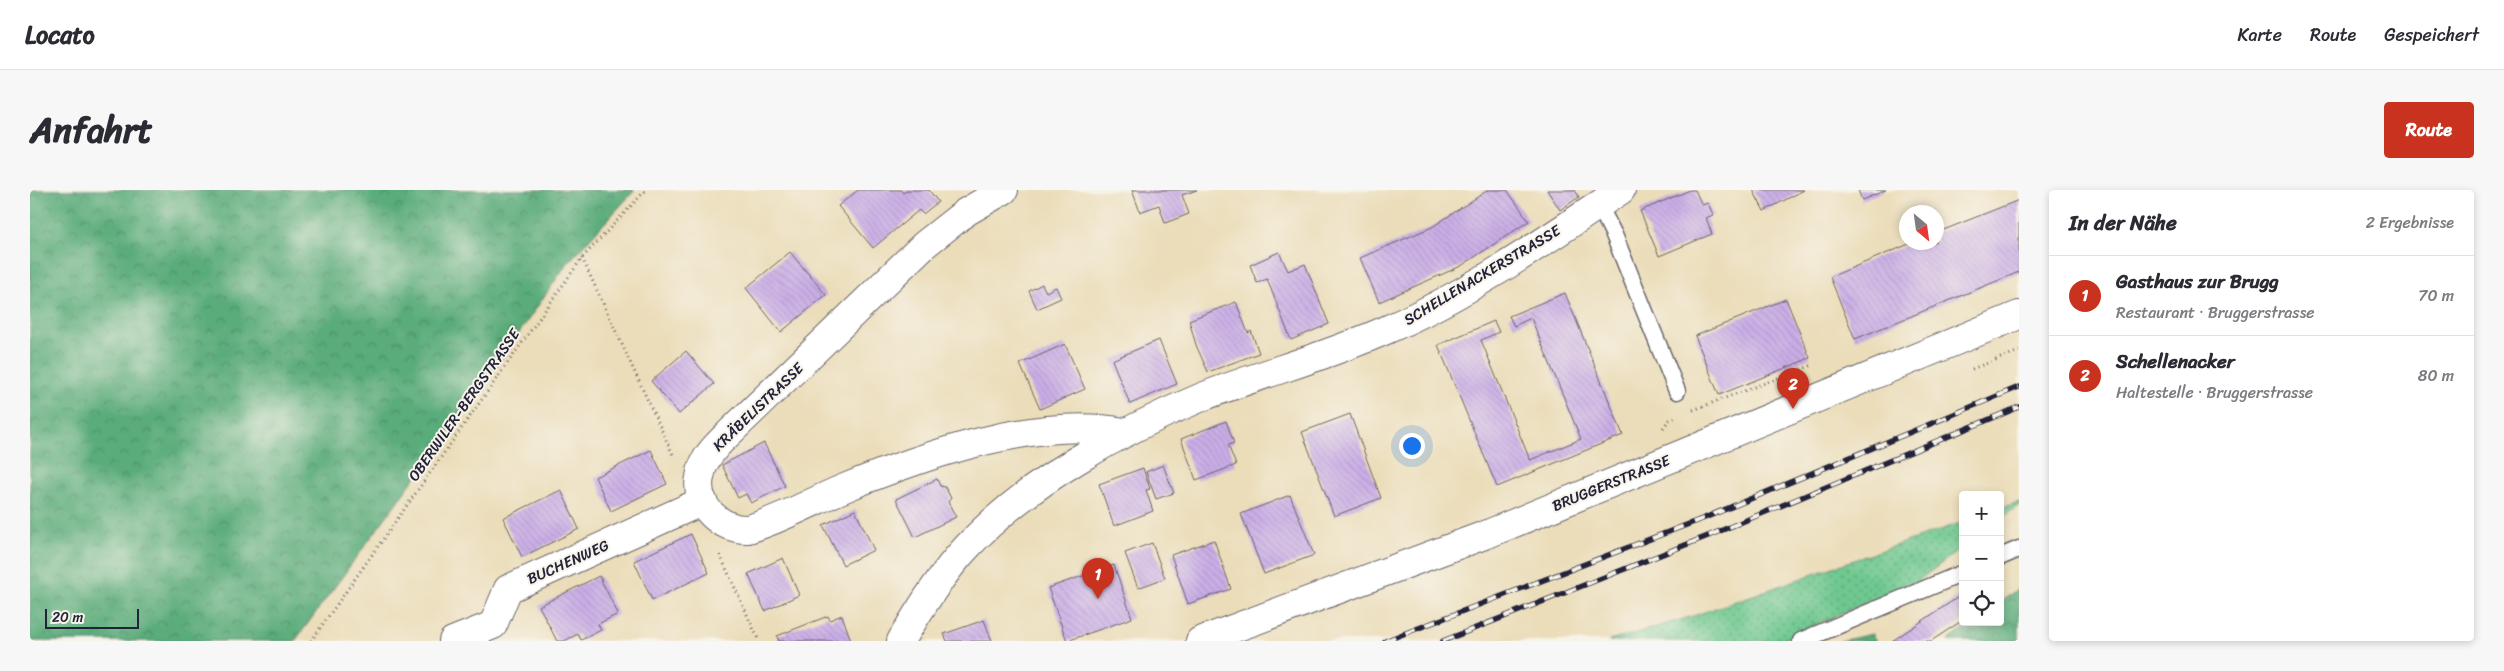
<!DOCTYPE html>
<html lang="de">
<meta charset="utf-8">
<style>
:root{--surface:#fff;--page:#f7f7f7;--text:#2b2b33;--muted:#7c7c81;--line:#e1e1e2;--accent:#c8321e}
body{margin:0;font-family:Sriracha,sans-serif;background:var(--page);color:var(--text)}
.controls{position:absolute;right:15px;bottom:15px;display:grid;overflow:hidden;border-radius:5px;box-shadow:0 2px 8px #0003}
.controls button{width:45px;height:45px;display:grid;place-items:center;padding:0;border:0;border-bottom:1px solid var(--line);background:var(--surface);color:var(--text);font:25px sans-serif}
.compass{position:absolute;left:1869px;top:15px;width:45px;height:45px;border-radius:50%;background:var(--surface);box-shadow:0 2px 8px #0003;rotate:151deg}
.scale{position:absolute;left:15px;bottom:12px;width:94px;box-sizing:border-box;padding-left:5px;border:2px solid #22223b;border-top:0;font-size:14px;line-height:18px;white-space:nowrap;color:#22223b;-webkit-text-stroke:4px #f7f3e8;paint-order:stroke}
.you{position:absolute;left:1381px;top:255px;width:18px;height:18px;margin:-12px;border:4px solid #fff;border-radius:50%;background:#1a73e8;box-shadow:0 0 0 8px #1a73e833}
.badge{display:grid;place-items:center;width:32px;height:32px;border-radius:50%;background:var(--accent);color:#fff;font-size:16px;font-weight:700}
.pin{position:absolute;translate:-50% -41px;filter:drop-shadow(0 1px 2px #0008)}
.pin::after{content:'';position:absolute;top:26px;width:18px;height:15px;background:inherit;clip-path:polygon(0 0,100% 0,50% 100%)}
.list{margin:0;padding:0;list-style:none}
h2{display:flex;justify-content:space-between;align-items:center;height:65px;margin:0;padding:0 20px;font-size:21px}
h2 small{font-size:16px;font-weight:400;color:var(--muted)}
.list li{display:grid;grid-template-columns:32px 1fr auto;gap:15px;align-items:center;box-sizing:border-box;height:80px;padding:0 20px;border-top:1px solid var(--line)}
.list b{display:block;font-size:19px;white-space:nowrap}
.list p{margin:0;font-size:16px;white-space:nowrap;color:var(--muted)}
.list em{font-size:16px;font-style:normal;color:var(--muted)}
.icon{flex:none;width:28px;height:28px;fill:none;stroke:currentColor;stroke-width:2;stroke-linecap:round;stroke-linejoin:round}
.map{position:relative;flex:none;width:1989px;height:451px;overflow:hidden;border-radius:5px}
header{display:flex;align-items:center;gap:30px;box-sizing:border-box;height:70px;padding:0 25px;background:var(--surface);border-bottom:1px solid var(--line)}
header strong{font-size:24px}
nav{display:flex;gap:28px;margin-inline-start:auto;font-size:18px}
.intro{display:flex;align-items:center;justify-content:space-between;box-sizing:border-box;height:120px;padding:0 30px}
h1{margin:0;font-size:35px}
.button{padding:12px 22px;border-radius:5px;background:var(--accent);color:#fff;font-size:18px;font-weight:700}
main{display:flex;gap:30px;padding:0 30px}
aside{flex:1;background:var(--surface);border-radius:5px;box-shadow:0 2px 8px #0003}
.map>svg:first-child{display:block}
.grass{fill:url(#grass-dots);stroke:#487565}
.forest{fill:url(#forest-crowns);stroke:#3e675a}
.building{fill:url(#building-back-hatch)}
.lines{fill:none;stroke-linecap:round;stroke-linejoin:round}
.service-casing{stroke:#686367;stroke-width:19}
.minor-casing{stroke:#686367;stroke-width:30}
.primary-casing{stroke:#686367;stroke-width:30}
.path{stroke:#686367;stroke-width:3;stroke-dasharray:1 4;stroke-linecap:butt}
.service{stroke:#fff;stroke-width:16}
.minor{stroke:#fff;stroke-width:28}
.primary{stroke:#fff;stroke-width:28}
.rail-casing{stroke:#22223b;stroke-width:5.5}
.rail{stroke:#f7f3e8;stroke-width:4;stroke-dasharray:11;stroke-linecap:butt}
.labels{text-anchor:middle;stroke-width:4;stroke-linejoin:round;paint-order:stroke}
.street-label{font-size:15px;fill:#22223b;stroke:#f7f3e8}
</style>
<header>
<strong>Locato</strong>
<nav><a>Karte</a><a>Route</a><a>Gespeichert</a></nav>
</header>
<div class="intro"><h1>Anfahrt</h1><a class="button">Route</a></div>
<main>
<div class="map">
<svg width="1989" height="451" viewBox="0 0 1989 451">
<defs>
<pattern id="grass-dots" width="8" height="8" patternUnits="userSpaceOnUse" patternTransform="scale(1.25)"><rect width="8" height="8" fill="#6ec88f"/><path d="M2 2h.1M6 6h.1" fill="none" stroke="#5aa276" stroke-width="1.8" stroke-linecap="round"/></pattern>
<pattern id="forest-crowns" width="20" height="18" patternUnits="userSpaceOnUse" patternTransform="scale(1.25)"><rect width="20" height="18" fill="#5aac7a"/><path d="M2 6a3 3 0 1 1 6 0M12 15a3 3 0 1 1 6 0" fill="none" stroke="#4a8c65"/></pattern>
<pattern id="building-back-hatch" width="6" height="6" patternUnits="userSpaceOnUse" patternTransform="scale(1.25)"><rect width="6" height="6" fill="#caaee7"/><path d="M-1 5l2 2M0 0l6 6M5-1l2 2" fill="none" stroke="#ad95c7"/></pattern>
</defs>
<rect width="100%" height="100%" fill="#f7f3e8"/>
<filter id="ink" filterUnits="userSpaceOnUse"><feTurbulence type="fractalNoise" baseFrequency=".02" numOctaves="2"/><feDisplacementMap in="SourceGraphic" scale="10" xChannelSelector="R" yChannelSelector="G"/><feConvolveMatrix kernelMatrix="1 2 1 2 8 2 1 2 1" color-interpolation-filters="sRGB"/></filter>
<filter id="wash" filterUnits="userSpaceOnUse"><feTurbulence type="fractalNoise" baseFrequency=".0096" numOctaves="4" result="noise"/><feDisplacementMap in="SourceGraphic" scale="20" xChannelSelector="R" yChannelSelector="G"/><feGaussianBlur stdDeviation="1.12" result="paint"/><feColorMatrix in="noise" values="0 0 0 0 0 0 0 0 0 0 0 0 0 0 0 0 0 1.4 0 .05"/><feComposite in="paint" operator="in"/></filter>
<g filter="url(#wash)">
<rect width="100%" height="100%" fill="#ebddb9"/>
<g class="grass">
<path d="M1989,312V315L1970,329V318Z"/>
<path d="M1933,332V357L1889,390L1748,451H1579L1660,427Z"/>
</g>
<g class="forest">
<path d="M0,0H605L536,75L459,187L265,451H0Z"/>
<path d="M1989,398V451H1918L1943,432H1970V412Z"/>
<path d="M1842,444L1846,451H1810Z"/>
</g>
<g id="blocks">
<g class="building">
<path d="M828,0H871L873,3L877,0H899L908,12L893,24L889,20L843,58L808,16Z"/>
<path d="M1102,0H1167L1152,5L1159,24L1135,33L1129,15L1110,22Z"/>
<path d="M1458,0H1477L1499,31L1431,76L1349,112L1330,68L1402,37Z"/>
<path d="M1517,0H1545L1549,7L1530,20Z"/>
<path d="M1660,0H1665L1672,15L1678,13L1683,25L1676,28L1682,44L1629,66L1610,21Z"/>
<path d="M1723,0H1774L1734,21Z"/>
<path d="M1828,0H1856L1832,10Z"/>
<path d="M1989,10V82L1825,149L1800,87L1884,52H1906V43Z"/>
<path d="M760,62L796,105L751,142L716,98Z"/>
<path d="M1249,62L1258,81L1275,74L1299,134L1261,150L1237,89L1227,93L1220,75Z"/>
<path d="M1012,94L1016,102L1026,97L1031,108L1007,119L999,101Z"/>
<path d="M1535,103L1593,245L1467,297L1408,155L1464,131L1469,142L1451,150L1500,270L1551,249L1501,128L1484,136L1479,126Z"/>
<path d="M1756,109L1780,168L1689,205L1665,146Z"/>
<path d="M1206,112L1218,143L1221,141L1229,163L1178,182L1166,155L1159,130Z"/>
<path d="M1129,150L1147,194L1100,214L1082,170Z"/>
<path d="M1035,154L1055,199L1010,219L990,174Z"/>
<path d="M656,161L684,194L649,224L621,191Z"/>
<path d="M1320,224L1351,308L1304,326L1272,242Z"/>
<path d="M1196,231L1204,253L1198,255L1206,275L1166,290L1151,249Z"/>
<path d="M734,253L755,296L721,313L716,304L708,308L692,275Z"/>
<path d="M621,260L637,294L581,321L565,287Z"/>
<path d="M1133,275L1144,303L1126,309L1116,282Z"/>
<path d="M1113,278L1120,299L1116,300L1123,321L1084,336L1069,294Z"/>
<path d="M907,289L910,296L915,297L921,308L918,312L926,327L885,347L866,309Z"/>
<path d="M531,300L549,339L492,367L473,328Z"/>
<path d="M1260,305L1284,365L1234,384L1211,324Z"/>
<path d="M825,320L844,360L813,375L793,335Z"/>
<path d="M661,344L679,383L622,410L604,371Z"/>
<path d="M1184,350L1201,399L1158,414L1141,365Z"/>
<path d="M1122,353L1135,388L1108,398L1095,363Z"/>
<path d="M753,368L769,405L735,421L718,384Z"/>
<path d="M1084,375L1102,428L1037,451L1018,398Z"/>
<path d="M569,386L588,424L568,434L571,440L551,450L548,444L534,451H527L509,416Z"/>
<path d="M1933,404V430L1901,451H1862Z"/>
<path d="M812,425L821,451H749L747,446L798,426L800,430Z"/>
<path d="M954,430L962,451H917L914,444Z"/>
</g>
</g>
</g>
<g filter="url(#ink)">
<use href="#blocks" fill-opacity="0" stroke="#686367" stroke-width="1"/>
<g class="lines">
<defs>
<g id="service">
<path d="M1569,15L1584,45L1647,201"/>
<path d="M1970,367L1989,359"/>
<path d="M1771,451L1933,383"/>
</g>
<g id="minor">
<path d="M974,0L936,22L894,55L691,251C681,261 672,272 670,287C664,316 691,340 718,339C750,330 781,312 812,299C894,265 1006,226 1094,242"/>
<path d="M423,451L463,435L478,399L673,311"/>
<path d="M871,451C890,418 910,386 936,358C996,293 1090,241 1172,207C1233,183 1296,167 1356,140C1439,104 1516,50 1591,0"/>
</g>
<path id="primary" d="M1170,451L1460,343L1989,125"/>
</defs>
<use href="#service" class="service-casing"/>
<use href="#minor" class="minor-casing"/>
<use href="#primary" class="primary-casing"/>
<g class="path">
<path d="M552,68L644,267"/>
<path d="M1942,179L1989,161"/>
<path d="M1663,220L1783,175"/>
<path d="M1633,238L1639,230L1648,226"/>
<path d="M690,365L729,451"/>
<path d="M281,451L552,68L616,0"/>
</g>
<use href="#service" class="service"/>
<use href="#minor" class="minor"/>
<use href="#primary" class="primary"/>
<defs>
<g id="rail">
<path d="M1355,451L1672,329L1989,197"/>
<path d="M1413,451L1678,346L1989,217"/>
</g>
</defs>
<use href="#rail" class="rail-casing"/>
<use href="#rail" class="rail"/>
</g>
</g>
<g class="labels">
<g class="street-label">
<text transform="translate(1452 85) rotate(-31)" y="5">SCHELLENACKERSTRASSE</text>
<text transform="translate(434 215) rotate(-55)" y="5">OBERWILER-BERGSTRASSE</text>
<text transform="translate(728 217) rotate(-44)" y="5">KRÄBELISTRASSE</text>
<text transform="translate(1581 293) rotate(-22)" y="5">BRUGGERSTRASSE</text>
<text transform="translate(538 372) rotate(-24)" y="5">BUCHENWEG</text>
</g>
</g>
</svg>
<div class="controls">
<button>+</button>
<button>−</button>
<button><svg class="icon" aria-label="locate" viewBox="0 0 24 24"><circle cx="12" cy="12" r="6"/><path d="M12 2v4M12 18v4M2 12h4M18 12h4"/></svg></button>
</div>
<svg class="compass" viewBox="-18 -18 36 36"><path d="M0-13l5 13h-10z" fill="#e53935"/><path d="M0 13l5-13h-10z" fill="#7c7c81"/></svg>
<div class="scale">20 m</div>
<div class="you"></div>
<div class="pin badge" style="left:1068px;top:409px">1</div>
<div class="pin badge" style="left:1763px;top:219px">2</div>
</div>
<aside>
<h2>In der Nähe<small>2 Ergebnisse</small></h2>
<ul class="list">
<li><span class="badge">1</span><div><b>Gasthaus zur Brugg</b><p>Restaurant · Bruggerstrasse</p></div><em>70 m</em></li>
<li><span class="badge">2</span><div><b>Schellenacker</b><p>Haltestelle · Bruggerstrasse</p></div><em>80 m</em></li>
</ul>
</aside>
</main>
